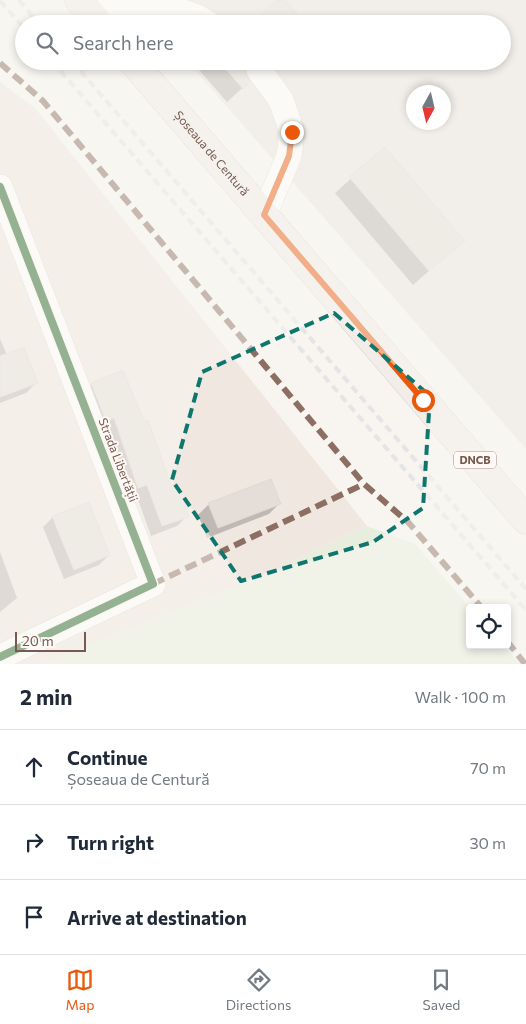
<!DOCTYPE html>
<meta charset="utf-8">
<style>
:root{--surface:#fff;--page:#f2f2f3;--text:#1f2937;--muted:#747a83;--line:#e0e1e3;--accent:#ea580c}
body{margin:0;font-family:Commissioner,sans-serif;background:var(--page);color:var(--text)}
.controls{position:absolute;right:15px;bottom:15px;display:grid;overflow:hidden;border-radius:5px;box-shadow:0 2px 8px #0003}
.controls button{width:45px;height:45px;display:grid;place-items:center;padding:0;border:0;border-bottom:1px solid var(--line);background:var(--surface);color:var(--text);font:25px sans-serif}
.compass{position:absolute;left:406px;top:85px;width:45px;height:45px;border-radius:50%;background:var(--surface);box-shadow:0 2px 8px #0003;rotate:188deg}
.scale{position:absolute;left:15px;bottom:12px;width:71px;box-sizing:border-box;padding-left:5px;border:2px solid #765a51;border-top:0;font-size:14px;line-height:18px;white-space:nowrap;color:#765a51;-webkit-text-stroke:4px #fef9f4;paint-order:stroke}
.stop{position:absolute;width:15px;height:15px;margin:-11px;border:4px solid #ea580c;border-radius:50%;background:#fff}
.stop.end{background:#ea580c;border-color:#fff;box-shadow:0 1px 5px #0008}
.list{margin:0;padding:0;list-style:none}
h2{display:flex;justify-content:space-between;align-items:center;height:65px;margin:0;padding:0 20px;font-size:21px}
h2 small{font-size:16px;font-weight:400;color:var(--muted)}
.list li{display:grid;grid-template-columns:32px 1fr auto;gap:15px;align-items:center;box-sizing:border-box;height:75px;padding:0 20px;border-top:1px solid var(--line)}
.list b{display:block;font-size:19px;white-space:nowrap}
.list p{margin:0;font-size:16px;white-space:nowrap;color:var(--muted)}
.list em{font-size:16px;font-style:normal;color:var(--muted)}
.icon{flex:none;width:28px;height:28px;fill:none;stroke:currentColor;stroke-width:2;stroke-linecap:round;stroke-linejoin:round}
.map{position:relative;flex:none;width:526px;height:664px;overflow:hidden}
.search{position:absolute;background:var(--surface);box-shadow:0 2px 8px #0003;left:15px;right:15px;top:15px;height:55px;display:flex;align-items:center;gap:12px;box-sizing:border-box;padding:0 18px;border-radius:28px;color:var(--muted);font-size:19px}
.sheet{height:290px;background:var(--surface)}
nav{display:flex;justify-content:space-around;align-items:center;box-sizing:border-box;height:70px;border-top:1px solid var(--line);background:var(--surface);font-size:14px;color:var(--muted)}
nav a{display:grid;justify-items:center;gap:2px}
nav .on{color:var(--accent)}
.map>svg:first-child{display:block}
.residential{fill:#f0e7e0}
.industrial{fill:#ece6e3;fill-rule:evenodd}
.green{fill:#e8eedd}
.shadow{fill:#0003}
.building{fill:#e5ddd8;stroke:#e1d8d3}
.lines{fill:none;stroke-linecap:round;stroke-linejoin:round}
.minor-casing{stroke:#d8d2ce;stroke-width:26}
.major-casing{stroke:#d9d0cd;stroke-width:29}
.minor{stroke:#fefefd;stroke-width:25}
.major{stroke:#f2ede8;stroke-width:28}
.rail{stroke:#e5e4e6;stroke-width:4;stroke-dasharray:8 5;stroke-linecap:butt}
.quiet{stroke:#8d6e63;stroke-width:6;stroke-dasharray:12 6;stroke-linecap:butt}
.cycleway-casing{stroke:#fef9f4;stroke-width:11}
.cycleway{stroke:#1b5e20;stroke-width:8}
.route{stroke:#ea580c;stroke-width:6}
.marked{fill:none;stroke:#0f766e;stroke-width:4;stroke-dasharray:10 6;stroke-linejoin:round}
.labels{text-anchor:middle;stroke-width:4;stroke-linejoin:round;paint-order:stroke}
.shield{fill:#fef9f4;stroke:#9f8a82;stroke-width:1}
.shield-label{font-size:11px;font-weight:bold;fill:#765a51}
.street-label{font-size:12px;fill:#765a51;stroke:#fef9f4}
</style>
<div class="map">
<svg width="526" height="664" viewBox="0 0 526 664">
<rect width="100%" height="100%" fill="#f8f5f1"/>
<path class="residential" d="M0,82L35,108L367,526L256,579L41,664H0Z"/>
<path class="industrial" d="M133,0H526V449L187,61H502V24H154ZM414,92H444V122H414Z"/>
<path class="green" d="M367,526L415,544L470,608V645H503L520,664H41L256,579Z"/>
<g class="shadow">
<path d="M210,61H274L256,77L250,71L243,70L249,82L227,102L200,71Z"/>
<path d="M385,148L463,241L413,285L335,193Z"/>
<path d="M0,339L7,355L36,383L26,393L0,403Z"/>
<path d="M92,384L143,423L170,487L187,516L177,526L151,536L136,494L128,497L81,394Z"/>
<path d="M209,504H279L269,514L207,538L198,515Z"/>
<path d="M53,517L109,555L99,565L64,579L43,527Z"/>
<path d="M0,552L17,598L0,612Z"/>
</g>
<g class="building">
<path d="M277,0H285L306,24H250Z"/>
<path d="M219,61H248L245,71L250,82L243,89Z"/>
<path d="M385,147L465,241L429,271L349,177Z"/>
<path d="M24,347L38,383L0,397V356Z"/>
<path d="M123,370L144,421L148,420L171,485L177,483L189,517L162,526L147,485L138,488L114,418L106,421L91,383Z"/>
<path d="M271,479L281,504L218,528L208,503Z"/>
<path d="M89,502L110,555L74,570L52,516Z"/>
</g>
<g class="lines">
<defs>
<g id="minor">
<path d="M91,14C132,7 174,0 209,24"/>
<path d="M259,70L281,100L292,132L289,156L264,215"/>
<path d="M0,187L153,584L0,657"/>
</g>
<g id="major">
<path d="M79,0L99,24"/>
<path id="s1" d="M132,61L526,520"/>
</g>
</defs>
<use href="#minor" class="minor-casing"/>
<use href="#major" class="major-casing"/>
<use href="#minor" class="minor"/>
<use href="#major" class="major"/>
<g class="rail">
<path d="M19,0L39,24"/>
<path d="M0,1L24,28"/>
<path d="M52,61L526,610"/>
<path d="M72,61L526,589"/>
</g>
<g class="quiet">
<path d="M0,63L43,101L364,484L408,522L482,608"/>
<path d="M153,584L364,484"/>
<path d="M507,641L525,664"/>
</g>
<defs>
<path id="cycleway" d="M0,187L153,584L0,657"/>
</defs>
<use href="#cycleway" class="cycleway-casing"/>
<use href="#cycleway" class="cycleway"/>
</g>
<g class="lines">
<path class="route" d="M292,132L289,156L264,215L423,400"/>
</g>
<path d="M0 0H526V664H0ZM334,313L430,396L423,508L373,542L241,581L172,480L202,372Z" fill="#f8f5f1" fill-opacity=".55" fill-rule="evenodd"/>
<path class="marked" d="M334,313L430,396L423,508L373,542L241,581L172,480L202,372Z"/>
<g class="labels">
<rect class="shield" x="454" y="451.5" width="42" height="17" rx="4"/>
<g class="shield-label">
<text x="475" y="464">DNCB</text>
</g>
<g class="street-label">
<text dy="4" stroke="none"><textPath href="#s1" startOffset="122">Șoseaua de Centură</textPath></text>
<text transform="translate(118 460) rotate(69)" y="4">Strada Libertății</text>
</g>
</g>
</svg>
<div class="controls">
<button><svg class="icon" aria-label="locate" viewBox="0 0 24 24"><circle cx="12" cy="12" r="6"/><path d="M12 2v4M12 18v4M2 12h4M18 12h4"/></svg></button>
</div>
<svg class="compass" viewBox="-18 -18 36 36"><path d="M0-13l5 13h-10z" fill="#e53935"/><path d="M0 13l5-13h-10z" fill="#747a83"/></svg>
<div class="scale">20 m</div>
<div class="stop" style="left:423px;top:400px"></div>
<div class="stop end" style="left:292px;top:132px"></div>
<div class="search"><svg class="icon" aria-label="search" viewBox="0 0 24 24"><circle cx="10" cy="10" r="6"/><path d="M15 15l6 6"/></svg>Search here</div>
</div>
<section class="sheet">
<h2>2 min<small>Walk · 100 m</small></h2>
<ul class="list">
<li><svg class="icon" aria-label="ahead" viewBox="0 0 24 24"><path d="M12 20V5M6 11l6-6 6 6"/></svg><div><b>Continue</b><p>Șoseaua de Centură</p></div><em>70 m</em></li>
<li><svg class="icon" aria-label="right" viewBox="0 0 24 24"><path d="M7 20v-9h11M14 6l5 5-5 5"/></svg><div><b>Turn right</b></div><em>30 m</em></li>
<li><svg class="icon" aria-label="arrive" viewBox="0 0 24 24"><path d="M6 21V4h12l-3 4 3 4H6"/></svg><div><b>Arrive at destination</b></div></li>
</ul>
</section>
<nav>
<a class="on"><svg class="icon" aria-label="map" viewBox="0 0 24 24"><path d="M3 6l6-2 6 2 6-2v14l-6 2-6-2-6 2zM9 4v14M15 6v14"/></svg>Map</a>
<a><svg class="icon" aria-label="directions" viewBox="0 0 24 24"><path d="M12 3l9 9-9 9-9-9zM9 14v-3h6M13 9l2 2-2 2"/></svg>Directions</a>
<a><svg class="icon" aria-label="saved" viewBox="0 0 24 24"><path d="M7 4h10v16l-5-4-5 4z"/></svg>Saved</a>
</nav>
